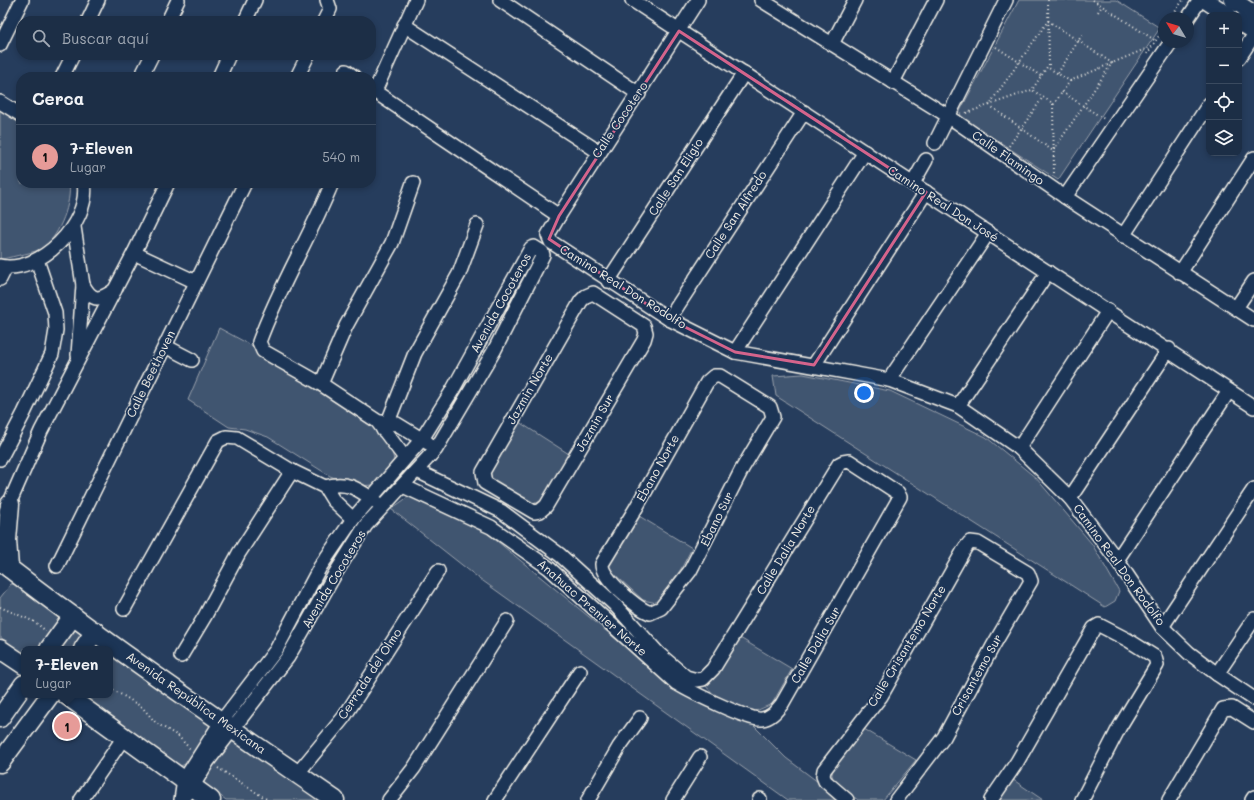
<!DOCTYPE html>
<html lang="es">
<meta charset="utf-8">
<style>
:root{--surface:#1c2e46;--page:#25364d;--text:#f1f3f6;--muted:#a0a8b3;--line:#3a4a5f;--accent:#e69b98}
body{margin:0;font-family:Mali,sans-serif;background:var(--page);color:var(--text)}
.controls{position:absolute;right:12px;top:12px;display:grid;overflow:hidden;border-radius:8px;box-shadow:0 2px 6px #0003}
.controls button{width:36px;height:36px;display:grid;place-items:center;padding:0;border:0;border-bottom:1px solid var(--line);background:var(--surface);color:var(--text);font:20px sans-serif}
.compass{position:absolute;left:1158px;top:12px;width:36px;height:36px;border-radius:50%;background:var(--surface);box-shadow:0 2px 6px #0003;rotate:308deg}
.you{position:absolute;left:864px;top:393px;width:14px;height:14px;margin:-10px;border:3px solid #fff;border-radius:50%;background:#1a73e8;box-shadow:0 0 0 6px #1a73e833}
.badge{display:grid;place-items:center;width:26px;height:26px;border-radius:50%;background:var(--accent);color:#111;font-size:13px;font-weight:700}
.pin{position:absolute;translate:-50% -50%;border:2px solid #fff;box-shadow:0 1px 4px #0006}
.popup{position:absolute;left:21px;top:646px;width:92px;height:52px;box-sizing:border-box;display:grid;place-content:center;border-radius:8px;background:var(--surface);filter:drop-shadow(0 1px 3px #0005);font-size:13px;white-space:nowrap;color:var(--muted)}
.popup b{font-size:15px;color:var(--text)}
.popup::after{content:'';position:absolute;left:50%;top:100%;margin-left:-8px;border:8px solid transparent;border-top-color:var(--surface)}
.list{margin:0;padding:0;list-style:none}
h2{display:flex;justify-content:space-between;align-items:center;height:52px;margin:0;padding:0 16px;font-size:17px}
h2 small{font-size:13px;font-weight:400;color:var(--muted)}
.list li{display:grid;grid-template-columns:26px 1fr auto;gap:12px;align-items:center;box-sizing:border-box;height:64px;padding:0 16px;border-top:1px solid var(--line)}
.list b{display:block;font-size:15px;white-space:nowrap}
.list p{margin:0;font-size:13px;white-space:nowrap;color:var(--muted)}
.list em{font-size:13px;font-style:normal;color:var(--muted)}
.icon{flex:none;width:22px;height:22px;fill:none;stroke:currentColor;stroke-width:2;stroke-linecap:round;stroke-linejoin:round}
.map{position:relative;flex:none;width:1254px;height:800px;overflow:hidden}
.search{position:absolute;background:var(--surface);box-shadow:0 2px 6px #0003;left:16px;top:16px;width:360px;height:44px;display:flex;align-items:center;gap:10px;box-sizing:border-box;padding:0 14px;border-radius:16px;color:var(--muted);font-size:15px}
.panel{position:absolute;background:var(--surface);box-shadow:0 2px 6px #0003;left:16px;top:72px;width:360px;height:116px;border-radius:16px}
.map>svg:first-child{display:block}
.green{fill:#40546f;stroke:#9aa2ac}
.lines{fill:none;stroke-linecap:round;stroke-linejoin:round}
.minor-casing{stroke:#f4f1e8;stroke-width:16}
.tertiary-casing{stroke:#f4f1e8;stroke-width:19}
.secondary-casing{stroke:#f4f1e8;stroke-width:21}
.path{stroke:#f4f1e8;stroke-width:2;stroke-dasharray:1 3;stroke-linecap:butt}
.minor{stroke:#1d3557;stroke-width:13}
.tertiary{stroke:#1d3557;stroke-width:16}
.secondary{stroke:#1d3557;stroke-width:18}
.marked{fill:none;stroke:#d4648c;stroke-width:3;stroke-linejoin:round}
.labels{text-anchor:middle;stroke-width:3.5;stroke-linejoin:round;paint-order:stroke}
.street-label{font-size:12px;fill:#f4f1e8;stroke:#1d3557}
</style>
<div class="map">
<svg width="1254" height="800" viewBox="0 0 1254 800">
<rect width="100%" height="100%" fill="#263d5d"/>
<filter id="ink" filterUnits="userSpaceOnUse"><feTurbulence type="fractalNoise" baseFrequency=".025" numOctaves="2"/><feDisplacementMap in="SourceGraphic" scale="8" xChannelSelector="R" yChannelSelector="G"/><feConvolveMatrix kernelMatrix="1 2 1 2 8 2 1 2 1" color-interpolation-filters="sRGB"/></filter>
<g filter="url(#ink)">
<g class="green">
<path d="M1019,0H1116L1160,28L1058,180L961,117L960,111Z"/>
<path d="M0,107L21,121V183H69C72,202 60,235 44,247C36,253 13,256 3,259L0,258Z"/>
<path d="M219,328L256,348L296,377L374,428L391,447L394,460L390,467L374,485L355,486L330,476L268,437L245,429L229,427L188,400Z"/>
<path d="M803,374L890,391L986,437L1036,478L1092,544L1119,591L1115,601L1105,607L776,396L773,376Z"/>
<path d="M519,422L569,454L545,498L537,503H529L493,482L489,474Z"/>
<path d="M411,495L475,523L628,649L694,698L753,725L786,758L842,800H788L476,576L391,509Z"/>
<path d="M639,516L692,548L681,569L657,603L643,600L611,571L608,565L610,557Z"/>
<path d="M11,584L24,585L211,722L210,729L187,763L181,766L176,765L81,695H110V649H24V654L0,637V598Z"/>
<path d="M740,638L792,669L772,704L756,711C741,706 712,699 705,684Z"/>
<path d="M864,729L916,760L883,800H858C850,794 839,787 834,780C824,767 855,739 864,729Z"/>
<path d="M234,738L322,800H226L203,783L202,775Z"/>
<path d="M1012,779L1043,800H997Z"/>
</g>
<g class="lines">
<defs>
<g id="minor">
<path d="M500,0L639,94"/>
<path d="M632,0C838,137 1048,270 1254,407"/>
<path d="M698,0L559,216L548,235L551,242L669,319L735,352L889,380L958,406L1019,448L1070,498L1117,560L1162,627L1189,653L1217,674L1254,699"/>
<path d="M761,0L948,116L1065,197L1254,320"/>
<path d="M1188,18L1200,0"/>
<path d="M88,21L98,0"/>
<path d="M168,21L178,0"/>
<path d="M245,21L255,0"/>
<path d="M324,21L330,9L327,0"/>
<path d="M404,25L599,152"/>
<path d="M832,44L855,0"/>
<path d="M0,45L22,0"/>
<path d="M1239,58L1254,35"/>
<path d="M346,71L354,77"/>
<path d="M62,77L73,55"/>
<path d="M141,77L152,55"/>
<path d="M219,77L229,55"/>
<path d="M297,77L308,55"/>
<path d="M893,82L936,0"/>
<path d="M371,89L559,216"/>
<path d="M375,91L416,0"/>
<path d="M0,102L21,115"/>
<path d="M935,143L1006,0"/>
<path d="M332,183C310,237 279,287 259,342L263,351L321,384L377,421L405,458"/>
<path d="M913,183L926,160"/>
<path d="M1065,197L1171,42"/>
<path d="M74,227L83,285L78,355"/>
<path d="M1123,236L1209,104"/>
<path d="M134,253L196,282"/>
<path d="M0,266C39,275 91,223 84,183"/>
<path d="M1180,273L1254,158"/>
<path d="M0,279L6,267"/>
<path d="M608,281L744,73"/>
<path d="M83,285C93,303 100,300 115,290"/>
<path d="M593,293L644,326L646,333L644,340L546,506L540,511L534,512L485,483L483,472L581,301L586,296Z"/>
<path d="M1236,308L1254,281"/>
<path d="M669,319L804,112"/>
<path d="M165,346L192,360"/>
<path d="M735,352L865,152"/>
<path d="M814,365L926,192"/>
<path d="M714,376H720L770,407L773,417L742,469L690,571L661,608L650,613C637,608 601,578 602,564L636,508L707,382Z"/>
<path d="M889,380L988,233"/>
<path d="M321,384L346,326L392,243L413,183"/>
<path d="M958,406L1048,272"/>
<path d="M381,422L397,424L428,443"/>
<path d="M383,430L388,422L415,353L459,274L477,225"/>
<path d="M1019,448L1108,311"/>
<path d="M0,459L24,413L52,354L56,330L55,313L37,260"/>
<path d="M403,486L491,527L549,568L676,683C689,691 749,721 762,719C771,718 776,711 782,704L900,497L898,493L849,461L843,462L839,464L713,669L703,679L697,680L686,677L659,654L614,604L560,555L501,511L417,471"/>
<path d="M325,487C348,480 359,490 378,503"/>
<path d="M1070,498L1169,349"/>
<path d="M6,511L41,431L134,253L168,183"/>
<path d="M1117,560L1229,391"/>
<path d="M57,566L245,183"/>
<path d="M124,609L218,441L226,437L237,438L292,471L325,487L333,500L353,519"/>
<path d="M1162,627L1254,489"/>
<path d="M181,656L205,616L239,553L292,471"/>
<path d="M1217,674L1254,619"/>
<path d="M297,774L344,717L438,571"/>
<path d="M81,800L124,737"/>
<path d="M181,800L184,780L221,722L276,650L320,567L353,519L422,439L452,391L531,248L534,247L542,252L543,255L494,351L436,449L366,525L335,574L288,657L208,761L193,786L182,800"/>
<path d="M389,800L414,768L507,621"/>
<path d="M495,800L580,671"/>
<path d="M588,800L619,747L640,718"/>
<path d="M673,800L700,757"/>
<path d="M759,800L760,799"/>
<path d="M847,800L825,781L823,776L824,770L881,696L965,548L970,542L978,543L1028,573L1031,581L993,646L944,737L896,800"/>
<path d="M991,800L1017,762L1094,628L1099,625L1128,640L1155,657L1157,665L1119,728L1082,800"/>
<path d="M1169,800L1223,709L1232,708L1254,722"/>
<path d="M1252,800L1254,797"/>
</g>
<g id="tertiary">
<path d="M1205,0L1228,15"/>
<path d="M1233,0L1254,14"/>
<path d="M1239,22L1254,31"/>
</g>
<g id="secondary">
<path d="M0,561C108,645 222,722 335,800"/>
<path d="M9,568L7,540L10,504"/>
<path d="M0,649L24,665"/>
<path d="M49,649L73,616"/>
<path d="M83,649L95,631"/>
<path d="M66,695L211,800"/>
<path d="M0,718L24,684"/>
<path d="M0,763L50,695"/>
</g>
</defs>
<use href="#minor" class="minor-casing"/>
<use href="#tertiary" class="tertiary-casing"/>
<use href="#secondary" class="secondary-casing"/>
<g class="path">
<path d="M1048,0L1049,68"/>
<path d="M1093,0L1156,41"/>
<path d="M1098,12L1102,6"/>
<path d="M1171,18L1183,0"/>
<path d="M1048,21L1112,63L1053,151L989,105Z"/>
<path d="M996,47L1041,76"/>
<path d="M1147,54L1164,28"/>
<path d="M1058,73L1082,35"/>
<path d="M1070,81L1150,47"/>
<path d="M1062,92L1104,119"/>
<path d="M1053,104L1054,175"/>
<path d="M966,113L1032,90L1047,67L1070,81L1054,104L1032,90"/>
<path d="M1009,146L1043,97"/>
<path d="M0,607L35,622L46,631"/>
<path d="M110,688L142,707L156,723L178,736L191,750"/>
<path d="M218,768L268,800"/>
</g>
<use href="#minor" class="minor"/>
<use href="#tertiary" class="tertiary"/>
<use href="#secondary" class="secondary"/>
</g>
</g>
<path class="marked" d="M679,31L926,192L814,365L735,352L669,319L549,239L559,216Z"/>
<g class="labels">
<g class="street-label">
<text transform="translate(620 120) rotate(-56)" y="4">Calle Cocotero</text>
<text transform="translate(1008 158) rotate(35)" y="4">Calle Flamingo</text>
<text transform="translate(676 177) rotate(-57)" y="4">Calle San Eligio</text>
<text transform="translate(943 204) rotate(33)" y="4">Camino Real Don José</text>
<text transform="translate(736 215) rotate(-57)" y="4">Calle San Alfredo</text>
<text transform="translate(623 287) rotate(32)" y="4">Camino Real Don Rodolfo</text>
<text transform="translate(501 303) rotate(-61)" y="4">Avenida Cocoteros</text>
<text transform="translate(151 374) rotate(-64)" y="4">Calle Beethoven</text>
<text transform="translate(530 389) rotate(-60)" y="4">Jazmin Norte</text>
<text transform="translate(595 423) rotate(-60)" y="4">Jazmin Sur</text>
<text transform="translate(658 468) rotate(-61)" y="4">Ebano Norte</text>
<text transform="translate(717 519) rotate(-64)" y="4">Ebano Sur</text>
<text transform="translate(786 550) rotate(-59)" y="4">Calle Dalia Norte</text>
<text transform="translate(1119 565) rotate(54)" y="4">Camino Real Don Rodolfo</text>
<text transform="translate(334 579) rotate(-59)" y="4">Avenida Cocoteros</text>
<text transform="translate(592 608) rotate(41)" y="4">Anahuac Premier Norte</text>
<text transform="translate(816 645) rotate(-60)" y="4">Calle Dalia Sur</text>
<text transform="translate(907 646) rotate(-59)" y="4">Calle Crisantemo Norte</text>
<text transform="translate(370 674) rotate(-57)" y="4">Cerrada del Olmo</text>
<text transform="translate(977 675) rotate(-61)" y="4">Crisantemo Sur</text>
<text transform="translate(196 703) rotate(35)" y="4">Avenida República Mexicana</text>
</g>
</g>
</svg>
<div class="controls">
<button>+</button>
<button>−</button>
<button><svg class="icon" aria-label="locate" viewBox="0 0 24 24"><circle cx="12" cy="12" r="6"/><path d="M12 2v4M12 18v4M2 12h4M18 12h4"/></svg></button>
<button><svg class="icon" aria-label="layers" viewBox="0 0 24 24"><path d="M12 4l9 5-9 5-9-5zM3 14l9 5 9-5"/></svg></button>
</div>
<svg class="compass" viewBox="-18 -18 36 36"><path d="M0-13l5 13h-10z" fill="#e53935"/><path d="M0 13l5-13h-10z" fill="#a0a8b3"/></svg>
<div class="you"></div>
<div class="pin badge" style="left:67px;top:726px">1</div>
<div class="popup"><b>7-Eleven</b>Lugar</div>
<div class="search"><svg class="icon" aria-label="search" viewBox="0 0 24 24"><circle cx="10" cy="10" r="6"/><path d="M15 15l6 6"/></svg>Buscar aquí</div>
<section class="panel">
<h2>Cerca<small></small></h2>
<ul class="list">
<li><span class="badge">1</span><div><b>7-Eleven</b><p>Lugar</p></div><em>540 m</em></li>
</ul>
</section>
</div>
